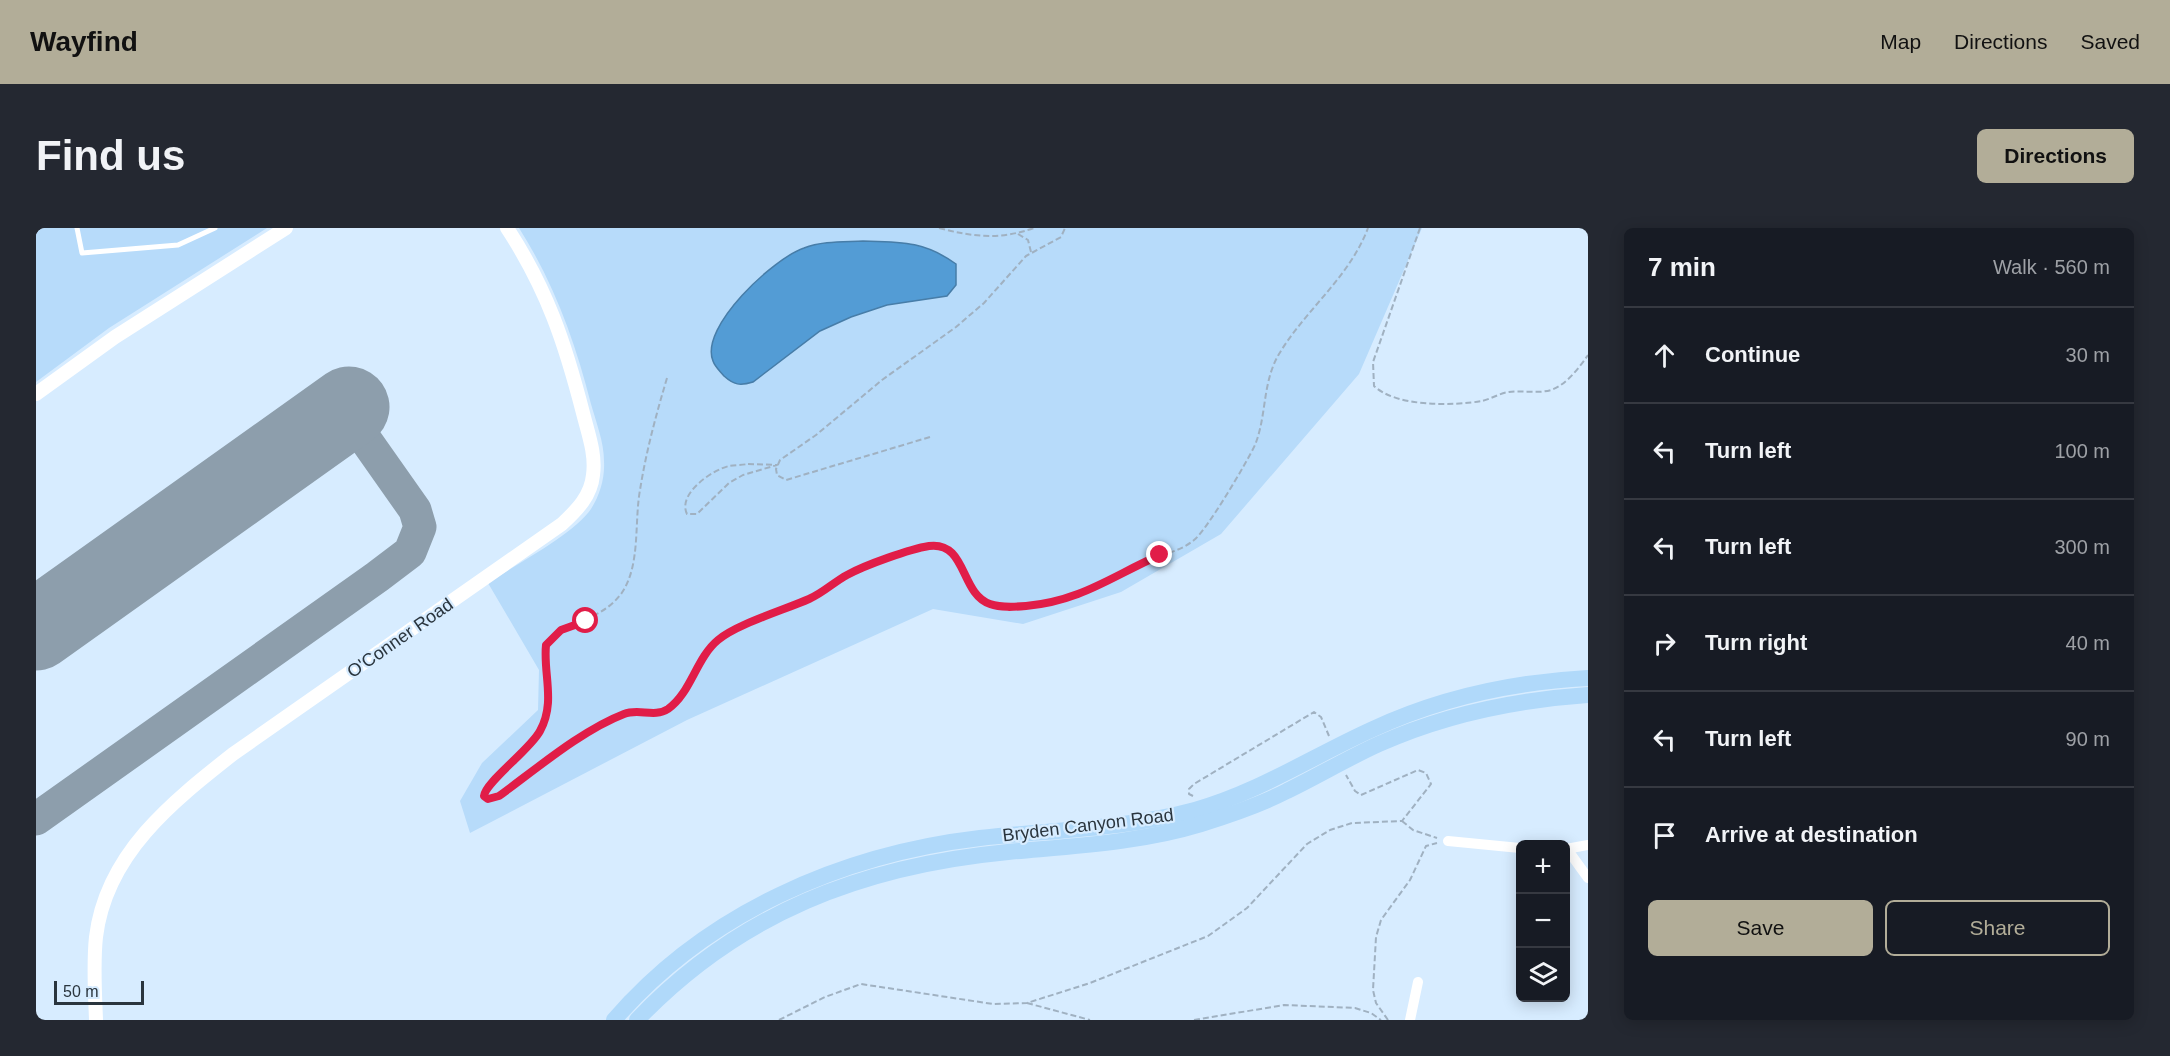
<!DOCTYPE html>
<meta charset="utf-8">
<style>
:root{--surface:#171b24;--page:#242831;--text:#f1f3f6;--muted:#9ea1a6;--line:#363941;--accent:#b2ad98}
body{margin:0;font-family:Helvetica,sans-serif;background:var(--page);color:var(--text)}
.controls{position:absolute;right:18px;bottom:18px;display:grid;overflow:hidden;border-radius:9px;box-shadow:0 3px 15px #0003}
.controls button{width:54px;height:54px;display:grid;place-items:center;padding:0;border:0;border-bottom:2px solid var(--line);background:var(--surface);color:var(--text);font:30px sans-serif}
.scale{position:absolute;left:18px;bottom:15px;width:90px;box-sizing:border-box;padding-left:6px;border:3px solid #2a353e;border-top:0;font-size:16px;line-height:21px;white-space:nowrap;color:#2a353e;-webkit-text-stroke:4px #d7ecff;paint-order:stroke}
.stop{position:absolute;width:18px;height:18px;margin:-14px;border:4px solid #e11d48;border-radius:50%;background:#fff}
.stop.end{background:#e11d48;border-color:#fff;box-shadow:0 2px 6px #0008}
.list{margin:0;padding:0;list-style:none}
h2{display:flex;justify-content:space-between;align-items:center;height:78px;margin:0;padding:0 24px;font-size:26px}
h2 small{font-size:20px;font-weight:400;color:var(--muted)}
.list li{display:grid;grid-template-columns:39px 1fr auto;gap:18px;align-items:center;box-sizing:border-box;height:96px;padding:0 24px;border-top:2px solid var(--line)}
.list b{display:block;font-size:22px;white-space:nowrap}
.list em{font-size:20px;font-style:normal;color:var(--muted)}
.actions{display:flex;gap:12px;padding:18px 24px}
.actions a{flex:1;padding:14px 0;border:2px solid var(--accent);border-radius:9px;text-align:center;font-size:21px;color:var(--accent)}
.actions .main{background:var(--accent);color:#111}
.icon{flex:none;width:33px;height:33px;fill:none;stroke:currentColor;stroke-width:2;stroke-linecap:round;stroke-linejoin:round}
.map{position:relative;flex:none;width:1552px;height:792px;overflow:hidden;border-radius:9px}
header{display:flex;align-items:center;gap:36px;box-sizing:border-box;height:84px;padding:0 30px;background:var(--accent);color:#111}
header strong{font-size:28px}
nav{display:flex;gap:33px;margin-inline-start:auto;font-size:21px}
.intro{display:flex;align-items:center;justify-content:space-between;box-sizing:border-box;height:144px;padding:0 36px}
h1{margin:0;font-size:42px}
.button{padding:15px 27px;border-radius:9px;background:var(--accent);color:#111;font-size:21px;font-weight:700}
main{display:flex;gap:36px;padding:0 36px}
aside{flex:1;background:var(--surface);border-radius:9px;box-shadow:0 3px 15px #0003}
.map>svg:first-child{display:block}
.green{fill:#b7dbfa}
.water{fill:#539cd5;stroke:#477da8;stroke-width:1.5}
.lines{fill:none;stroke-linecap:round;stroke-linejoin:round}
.taxiway{stroke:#8d9eac;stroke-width:33}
.runway{stroke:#8d9eac;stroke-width:81}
.path{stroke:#a0b1c1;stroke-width:2;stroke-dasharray:6 3;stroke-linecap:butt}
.service{stroke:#fff;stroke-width:5}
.minor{stroke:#fff;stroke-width:10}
.tertiary{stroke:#fff;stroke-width:14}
.primary{stroke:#b0d9fa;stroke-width:16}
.route{stroke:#e11d48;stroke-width:8}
.labels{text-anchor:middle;stroke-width:4.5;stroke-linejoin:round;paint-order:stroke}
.street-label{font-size:18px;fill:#2a353e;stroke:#d7ecff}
</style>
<header>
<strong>Wayfind</strong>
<nav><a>Map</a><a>Directions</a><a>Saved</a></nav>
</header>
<div class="intro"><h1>Find us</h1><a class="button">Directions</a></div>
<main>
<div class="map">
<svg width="1552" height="792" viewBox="0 0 1552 792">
<rect width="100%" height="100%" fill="#d7ecff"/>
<g class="green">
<path d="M0,0H231L73,100L0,154Z"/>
<path d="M483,0H1386L1323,146L1185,306L1085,364L987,396L897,381L651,492L434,605L424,573L446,535L502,482L503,442L452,355C479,337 538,306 555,281C564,267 569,250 568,233C568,214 560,194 555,176C539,113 518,55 483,0Z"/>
</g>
<path class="water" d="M827,13C865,14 888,13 920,36V57L911,68L851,77L815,89L784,103L717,154C704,158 698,157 688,148C684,143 679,139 677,133C663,99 738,30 768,20C786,13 808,14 827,13Z"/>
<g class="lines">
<path class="taxiway" d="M0,591L341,349L374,324L384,299L379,282L329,211C311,195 293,199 273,208"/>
<path class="runway" d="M0,402L313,179"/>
<g class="path">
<path d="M903,0C937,9 964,12 998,0"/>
<path d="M1384,0L1337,134L1338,158C1360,179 1417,178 1446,173C1455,171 1464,165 1473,164C1486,162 1502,166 1515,162C1530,157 1543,140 1552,127"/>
<path d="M982,6L992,12L995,24"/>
<path d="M631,150C620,187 610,224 604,262C598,295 605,338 585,366C562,396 530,390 510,417C507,446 520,475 505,503C494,522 449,554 448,568L452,571L463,568C500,541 544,503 587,486C603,480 618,490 633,480C654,466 660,430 681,412C699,396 749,382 773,371C788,365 799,353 814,346C834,336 858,328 881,321C942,303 910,378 975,378C1030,378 1062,356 1109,334C1125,326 1144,324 1158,312C1171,302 1211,234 1219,217C1231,187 1226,155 1243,126C1270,81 1313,50 1332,0"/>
<path d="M894,209L750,252L741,247L740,241L744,232L780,207L846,152L920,99L948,75L990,28L1025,9L1029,0"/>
<path d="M712,236L741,237L707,247L693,255L661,286H651C641,266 676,242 693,238C699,237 706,237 712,236Z"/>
<path d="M1157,568L1153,566V561L1158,556L1278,484L1285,489L1293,508"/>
<path d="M1366,593L1377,602L1401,610"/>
<path d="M991,775L1054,792"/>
<path d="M743,792L789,769L825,756L957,776L991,775L1054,755L1172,708L1211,680L1271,616L1294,602L1316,595L1366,593L1395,556L1390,545L1382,542L1325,567L1319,563L1310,547"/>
<path d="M1158,792L1248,777L1319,780L1335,785L1345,792"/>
<path d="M1352,792L1340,775L1337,762L1340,709L1345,692L1374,652L1390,618L1401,615"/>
</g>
<path class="service" d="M41,0L46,25L142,17L179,0"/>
<g class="minor">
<path d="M1412,613L1484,620"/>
<path d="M1530,621L1552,617"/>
<path d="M1531,621L1552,650"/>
<path d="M1374,792L1382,754"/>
</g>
<g class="tertiary">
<path d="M0,166L79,109L250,0"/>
<path d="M60,792C59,764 57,736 60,709C70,626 136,574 197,526L526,296C541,282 555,268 557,247C560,226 552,205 547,185C529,115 511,61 471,0"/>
</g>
<g class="primary">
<path d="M578,792C670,685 806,626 944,610C1016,602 1089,601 1159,582C1223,564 1277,528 1337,501C1406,469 1476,454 1552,450"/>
<path d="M601,792C703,685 826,638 972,624C1036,618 1103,615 1165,596C1194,587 1224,577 1251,563C1282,548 1312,530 1343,516C1410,486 1479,472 1552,467"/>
</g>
</g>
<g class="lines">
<path class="route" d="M550,393L525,402L510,417C507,446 520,474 504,503C494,522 449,554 448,568L452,571L463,568C499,542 546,502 588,486C603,480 618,490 632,481C655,465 660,430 682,412C701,396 748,382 773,371C787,365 798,354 811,347C829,337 874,321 893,318C931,313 924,366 954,376C965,380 978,379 990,378C1045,373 1076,348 1124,327"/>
</g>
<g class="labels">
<g class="street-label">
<text transform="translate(364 410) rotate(-35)" y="6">O'Conner Road</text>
<text transform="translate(1052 597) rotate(-7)" y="6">Bryden Canyon Road</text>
</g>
</g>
</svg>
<div class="controls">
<button>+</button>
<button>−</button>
<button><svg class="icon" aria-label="layers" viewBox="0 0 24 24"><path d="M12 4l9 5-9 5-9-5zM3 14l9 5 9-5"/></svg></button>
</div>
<div class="scale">50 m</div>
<div class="stop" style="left:550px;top:393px"></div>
<div class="stop end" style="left:1124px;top:327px"></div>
</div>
<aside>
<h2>7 min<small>Walk · 560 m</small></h2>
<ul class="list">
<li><svg class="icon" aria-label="ahead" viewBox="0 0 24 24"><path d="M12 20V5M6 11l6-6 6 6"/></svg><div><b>Continue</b></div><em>30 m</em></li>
<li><svg class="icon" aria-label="left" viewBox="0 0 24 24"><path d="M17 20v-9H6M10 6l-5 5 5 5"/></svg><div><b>Turn left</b></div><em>100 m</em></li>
<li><svg class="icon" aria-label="left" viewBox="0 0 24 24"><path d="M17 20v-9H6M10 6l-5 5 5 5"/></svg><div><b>Turn left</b></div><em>300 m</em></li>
<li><svg class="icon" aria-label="right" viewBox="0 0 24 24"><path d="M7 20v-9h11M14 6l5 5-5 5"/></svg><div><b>Turn right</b></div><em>40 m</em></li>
<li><svg class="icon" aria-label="left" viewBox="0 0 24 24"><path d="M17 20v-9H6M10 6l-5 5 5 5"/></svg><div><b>Turn left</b></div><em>90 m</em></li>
<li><svg class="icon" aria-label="arrive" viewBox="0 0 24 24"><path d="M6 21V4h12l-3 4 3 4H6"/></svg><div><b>Arrive at destination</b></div></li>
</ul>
<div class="actions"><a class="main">Save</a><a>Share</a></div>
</aside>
</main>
